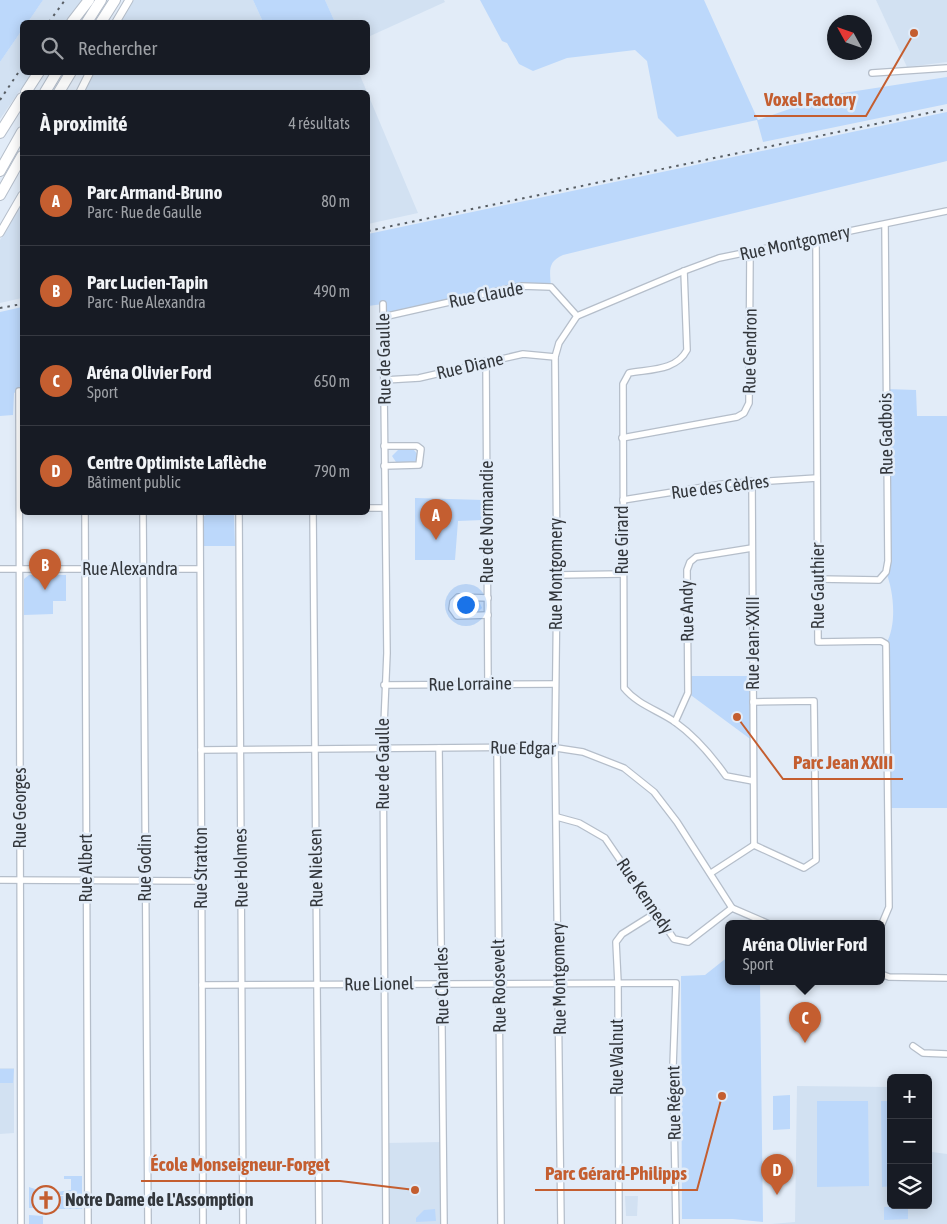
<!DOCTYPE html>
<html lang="fr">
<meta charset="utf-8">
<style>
:root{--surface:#171b24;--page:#20242c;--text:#f1f3f6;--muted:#9ea1a6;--line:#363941;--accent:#c45e30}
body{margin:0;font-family:"Asap Condensed",sans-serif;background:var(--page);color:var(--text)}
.controls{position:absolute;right:15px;bottom:15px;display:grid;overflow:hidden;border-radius:8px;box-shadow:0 2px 12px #0003}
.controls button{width:45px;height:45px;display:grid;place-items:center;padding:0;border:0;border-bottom:1px solid var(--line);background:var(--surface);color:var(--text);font:25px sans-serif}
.compass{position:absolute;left:827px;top:15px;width:45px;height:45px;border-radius:50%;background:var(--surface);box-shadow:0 2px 12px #0003;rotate:310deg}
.you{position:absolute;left:465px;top:604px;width:18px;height:18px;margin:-12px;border:4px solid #fff;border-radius:50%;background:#1a73e8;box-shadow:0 0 0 8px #1a73e833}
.badge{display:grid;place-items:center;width:32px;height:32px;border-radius:50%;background:var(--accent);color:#fff;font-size:16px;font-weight:700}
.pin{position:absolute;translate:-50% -41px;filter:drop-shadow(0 1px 2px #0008)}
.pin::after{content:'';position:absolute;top:26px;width:18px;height:15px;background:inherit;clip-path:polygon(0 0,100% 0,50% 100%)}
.popup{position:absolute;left:725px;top:920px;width:160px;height:65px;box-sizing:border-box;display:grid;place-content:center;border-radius:8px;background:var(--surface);filter:drop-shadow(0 1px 4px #0005);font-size:16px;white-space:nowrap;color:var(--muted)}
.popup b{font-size:19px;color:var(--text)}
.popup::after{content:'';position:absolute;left:50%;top:100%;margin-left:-10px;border:10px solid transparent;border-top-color:var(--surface)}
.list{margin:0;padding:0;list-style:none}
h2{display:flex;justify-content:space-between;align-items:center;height:65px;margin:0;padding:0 20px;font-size:21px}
h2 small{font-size:16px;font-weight:400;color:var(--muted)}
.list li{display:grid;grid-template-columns:32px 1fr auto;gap:15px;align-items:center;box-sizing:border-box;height:90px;padding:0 20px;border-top:1px solid var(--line)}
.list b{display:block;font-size:19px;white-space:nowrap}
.list p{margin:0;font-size:16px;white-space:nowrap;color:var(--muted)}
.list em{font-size:16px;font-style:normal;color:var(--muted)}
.icon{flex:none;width:28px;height:28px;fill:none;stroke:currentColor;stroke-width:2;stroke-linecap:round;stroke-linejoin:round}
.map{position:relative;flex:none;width:947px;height:1224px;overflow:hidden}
.search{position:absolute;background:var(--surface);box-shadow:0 2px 12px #0003;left:20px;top:20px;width:350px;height:55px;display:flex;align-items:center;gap:12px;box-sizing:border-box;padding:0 18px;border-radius:8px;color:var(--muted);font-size:19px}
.panel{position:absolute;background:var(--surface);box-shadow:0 2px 12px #0003;left:20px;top:90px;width:350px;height:425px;border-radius:8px}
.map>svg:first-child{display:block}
.built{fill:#d2e1f2}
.green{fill:#bcd8fb}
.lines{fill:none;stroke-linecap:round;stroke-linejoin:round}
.minor-casing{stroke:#b5beca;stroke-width:8}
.tertiary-casing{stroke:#b5beca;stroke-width:9}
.motorway-casing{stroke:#b5beca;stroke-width:12}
.minor{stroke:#fff;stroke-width:5.5}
.tertiary{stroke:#fff;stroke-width:7}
.motorway{stroke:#fff;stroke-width:10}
.rail{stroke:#585e64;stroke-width:2;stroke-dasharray:2.5 5;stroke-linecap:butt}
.labels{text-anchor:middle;stroke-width:5;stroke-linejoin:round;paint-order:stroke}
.street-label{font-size:18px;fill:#33373c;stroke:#e2ecf8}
.poi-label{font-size:18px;font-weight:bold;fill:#33373c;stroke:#e2ecf8;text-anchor:start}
.leader{fill:none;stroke:#c45e30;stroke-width:2}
.callout-dot{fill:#c45e30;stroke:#e2ecf8;stroke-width:2}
.callout-label{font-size:19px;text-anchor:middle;font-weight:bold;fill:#c45e30;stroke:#e2ecf8;stroke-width:5;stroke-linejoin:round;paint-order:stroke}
</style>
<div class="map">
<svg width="947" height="1224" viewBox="0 0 947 1224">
<rect width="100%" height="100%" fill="#e2ecf8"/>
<g class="built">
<path d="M43,0H82L66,22H28Z"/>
<path d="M133,0H253L263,22H120Z"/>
<path d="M325,0H444L445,2L368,37V22H329L334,20Z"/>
<path d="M876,0H947V62L907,67Z"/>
<path d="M22,30V72L32,73L0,119V62Z"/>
<path d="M95,72L359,73L418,213L368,224V92H84Z"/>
<path d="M22,202V298L0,303V240Z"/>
<path d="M0,1068H14V1133L0,1134Z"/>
<path d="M797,1086L891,1087V1205H928V1088H932V1152L947,1154V1224H771L795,1222Z"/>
<path d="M443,1142L444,1224H386V1143Z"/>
<path d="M625,1196H638L637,1216H626Z"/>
</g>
<g class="green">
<path d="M0,0H43L28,22H22V30L0,62Z"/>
<path d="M253,0H325L334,20L329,22H263Z"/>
<path d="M480,0H704L758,120L830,95L947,77V104L763,142L757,120L677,137L658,118L647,61L635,50L567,58L533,71L519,64L507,43L502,41Z"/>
<path d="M947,112V161L563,255C547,262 550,271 551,287L521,286L383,317V304L368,306V234Z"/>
<path d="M22,307V388L14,393L13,415L0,416V312Z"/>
<path d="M886,389L916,390L917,416H947V808H888L886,644C897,625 894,592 886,572Z"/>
<path d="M398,450H414L418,455L417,460L414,462H396L392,456Z"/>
<path d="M415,498L483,500V520L458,521L455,560H415Z"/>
<path d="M206,515H234L235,546H204V516Z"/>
<path d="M29,575H66V601H53V614L24,615V579Z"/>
<path d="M462,600L479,601L482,608L478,612L462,613L457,607Z"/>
<path d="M688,676H753V741L688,693Z"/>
<path d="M729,956V982H760L763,1222L733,1219H682L681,976L705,975Z"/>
<path d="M0,1069H14L13,1083H0Z"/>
<path d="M790,1095V1129L773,1130V1096Z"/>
<path d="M817,1101H868L869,1186L817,1187Z"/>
<path d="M881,1101H891V1186L882,1187Z"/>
<path d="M928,1101L930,1186H928Z"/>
<path d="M64,1176H82V1195H56V1192L71,1190V1179H64Z"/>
<path d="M29,1187L38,1190L39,1208H29Z"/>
<rect x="56" y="1196" width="26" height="13"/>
<path d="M908,1206V1219L884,1220V1207Z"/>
<path d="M435,1209L436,1221L416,1222V1218L424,1210Z"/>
<path d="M29,1215L43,1216V1224H29Z"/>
</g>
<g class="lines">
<defs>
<g id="minor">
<path d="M872,73L947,68"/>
<path d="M816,239L818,642L881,641L886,644L889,907L881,926"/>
<path d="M684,271L687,350C676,371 650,369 629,373L623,384L624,688C638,705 658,710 675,722C696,737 712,756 726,776L753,781"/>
<path d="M383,304L387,653L383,749L386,1224"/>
<path d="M383,317L521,286L551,287L577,316"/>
<path d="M486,361L488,683"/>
<path d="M385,380L419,378L523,354L555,357"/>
<path d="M19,391L21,1224"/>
<path d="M622,438L737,417L744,413L749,403L750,253"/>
<path d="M384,466L419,465L421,449L417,446H384"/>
<path d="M752,481L754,845"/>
<path d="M623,500L723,484L817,478"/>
<path d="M368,508H385"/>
<path d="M85,512L88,1224"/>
<path d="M143,512L148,1224"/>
<path d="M200,512L203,1224"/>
<path d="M239,512L243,1224"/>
<path d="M313,512L319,1224"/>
<path d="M0,569H200"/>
<path d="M557,575L622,574"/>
<path d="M818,579L879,580L886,572L888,561L885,225"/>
<path d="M488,598L458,597L453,602L452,609L457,616L488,615"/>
<path d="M384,685L555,684"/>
<path d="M753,702L814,701L816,860L804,868L754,845"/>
<path d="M675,722L688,693L687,570L690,562L696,557L752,548"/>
<path d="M497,747L501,1224"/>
<path d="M439,748L444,1224"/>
<path d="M201,750L550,747L583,752L624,768L654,792L677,822L732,908L769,924"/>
<path d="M557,817L579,823L605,838L674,939L688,942L732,908"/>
<path d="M711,873L754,845"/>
<path d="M0,880L201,881"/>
<path d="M881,974L889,977L947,978"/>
<path d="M202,985L676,983L673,1066L676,1224"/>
<path d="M913,1046L923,1053L947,1054"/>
<path d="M561,1224L555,747L557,575L555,357L559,343L577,316L684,271L719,258L947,211"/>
<path d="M619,1224L618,983L616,942L622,934L657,912"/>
</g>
<g id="tertiary">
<path d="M116,22L129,0"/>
<path d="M80,92L90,72"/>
<path d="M0,233L22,195"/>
</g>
<g id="motorway">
<path d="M72,22L89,0"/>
<path d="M87,22L101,0"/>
<path d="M101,22L115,0"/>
<path d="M26,92L39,72"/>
<path d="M45,92L57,72"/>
<path d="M59,92L71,72"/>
<path d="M0,133L22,98"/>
<path d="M0,171L22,132"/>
<path d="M0,195L22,156"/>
</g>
</defs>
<use href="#minor" class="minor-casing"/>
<use href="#tertiary" class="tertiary-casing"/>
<use href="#motorway" class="motorway-casing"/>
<use href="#minor" class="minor"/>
<use href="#tertiary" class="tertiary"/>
<use href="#motorway" class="motorway"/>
<g class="rail">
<path d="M49,22L65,0"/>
<path d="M0,100L22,67"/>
<path d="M368,231L947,109"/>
<path d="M0,308L22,304"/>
</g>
</g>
<defs>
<symbol id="church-ring" viewBox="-11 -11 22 22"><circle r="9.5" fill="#e2ecf8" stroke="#c45e30" stroke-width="1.5"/><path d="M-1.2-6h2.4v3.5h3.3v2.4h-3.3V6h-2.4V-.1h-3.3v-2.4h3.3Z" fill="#c45e30"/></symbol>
</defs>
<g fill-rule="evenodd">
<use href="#church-ring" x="30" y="1184" width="32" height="32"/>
</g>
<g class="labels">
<g class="street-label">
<text transform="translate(795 243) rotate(-12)" y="6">Rue Montgomery</text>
<text transform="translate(486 295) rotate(-11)" y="6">Rue Claude</text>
<text transform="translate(750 351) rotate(-89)" y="6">Rue Gendron</text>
<text transform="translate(384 359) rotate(-91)" y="6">Rue de Gaulle</text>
<text transform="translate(470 366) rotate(-13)" y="6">Rue Diane</text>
<text transform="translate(886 434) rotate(-91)" y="6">Rue Gadbois</text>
<text transform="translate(720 487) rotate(-7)" y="6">Rue des Cèdres</text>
<text transform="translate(487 522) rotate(-90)" y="6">Rue de Normandie</text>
<text transform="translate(622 540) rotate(-90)" y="6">Rue Girard</text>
<text x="130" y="575">Rue Alexandra</text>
<text transform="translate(556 574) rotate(-90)" y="6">Rue Montgomery</text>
<text transform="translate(818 586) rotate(-90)" y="6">Rue Gauthier</text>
<text transform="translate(687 611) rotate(-91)" y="6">Rue Andy</text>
<text transform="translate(753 643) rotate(-90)" y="6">Rue Jean-XXIII</text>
<text transform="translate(470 684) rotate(-1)" y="6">Rue Lorraine</text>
<text transform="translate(523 748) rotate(1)" y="6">Rue Edgar</text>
<text transform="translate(383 764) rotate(-90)" y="6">Rue de Gaulle</text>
<text transform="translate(20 808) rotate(-90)" y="6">Rue Georges</text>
<text transform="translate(86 868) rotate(-90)" y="6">Rue Albert</text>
<text transform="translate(145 868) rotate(-90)" y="6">Rue Godin</text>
<text transform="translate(201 868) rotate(-90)" y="6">Rue Stratton</text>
<text transform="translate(241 868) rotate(-91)" y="6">Rue Holmes</text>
<text transform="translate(316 868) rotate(-91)" y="6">Rue Nielsen</text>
<text transform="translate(645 896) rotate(56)" y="6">Rue Kennedy</text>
<text transform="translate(559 979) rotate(-91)" y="6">Rue Montgomery</text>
<text transform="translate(379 984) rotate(-1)" y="6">Rue Lionel</text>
<text transform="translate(442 986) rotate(-91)" y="6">Rue Charles</text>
<text transform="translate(499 986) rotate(-91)" y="6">Rue Roosevelt</text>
<text transform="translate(617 1057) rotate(-90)" y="6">Rue Walnut</text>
<text transform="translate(674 1103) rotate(-91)" y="6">Rue Régent</text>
</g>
<g class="poi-label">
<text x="65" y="1206">Notre Dame de L'Assomption</text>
</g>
</g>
<path class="leader" d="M914 33L866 116H754M737 717L783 779H903M415 1190L340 1181H141M722 1096L697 1190H535"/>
<g class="callout-dot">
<circle cx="914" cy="33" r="5"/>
<circle cx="737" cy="717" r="5"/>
<circle cx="415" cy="1190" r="5"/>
<circle cx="722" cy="1096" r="5"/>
</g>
<g class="callout-label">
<text x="810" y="106">Voxel Factory</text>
<text x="843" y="769">Parc Jean XXIII</text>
<text x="240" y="1171">École Monseigneur-Forget</text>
<text x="616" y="1180">Parc Gérard-Philipps</text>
</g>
</svg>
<div class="controls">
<button>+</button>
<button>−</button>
<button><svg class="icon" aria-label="layers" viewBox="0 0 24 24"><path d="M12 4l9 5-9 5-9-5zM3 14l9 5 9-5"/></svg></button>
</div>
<svg class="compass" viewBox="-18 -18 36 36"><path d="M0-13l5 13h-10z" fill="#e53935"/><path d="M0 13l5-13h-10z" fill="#9ea1a6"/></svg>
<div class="you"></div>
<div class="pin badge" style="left:436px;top:540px">A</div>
<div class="pin badge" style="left:45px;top:590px">B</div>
<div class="pin badge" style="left:805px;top:1043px">C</div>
<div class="popup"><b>Aréna Olivier Ford</b>Sport</div>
<div class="pin badge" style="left:777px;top:1195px">D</div>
<div class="search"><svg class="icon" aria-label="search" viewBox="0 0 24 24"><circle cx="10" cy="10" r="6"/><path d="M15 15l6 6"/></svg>Rechercher</div>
<section class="panel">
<h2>À proximité<small>4 résultats</small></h2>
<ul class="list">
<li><span class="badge">A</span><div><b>Parc Armand-Bruno</b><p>Parc · Rue de Gaulle</p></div><em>80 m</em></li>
<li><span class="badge">B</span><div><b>Parc Lucien-Tapin</b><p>Parc · Rue Alexandra</p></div><em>490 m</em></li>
<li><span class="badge">C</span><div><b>Aréna Olivier Ford</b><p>Sport</p></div><em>650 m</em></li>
<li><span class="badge">D</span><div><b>Centre Optimiste Laflèche</b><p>Bâtiment public</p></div><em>790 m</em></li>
</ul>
</section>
</div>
